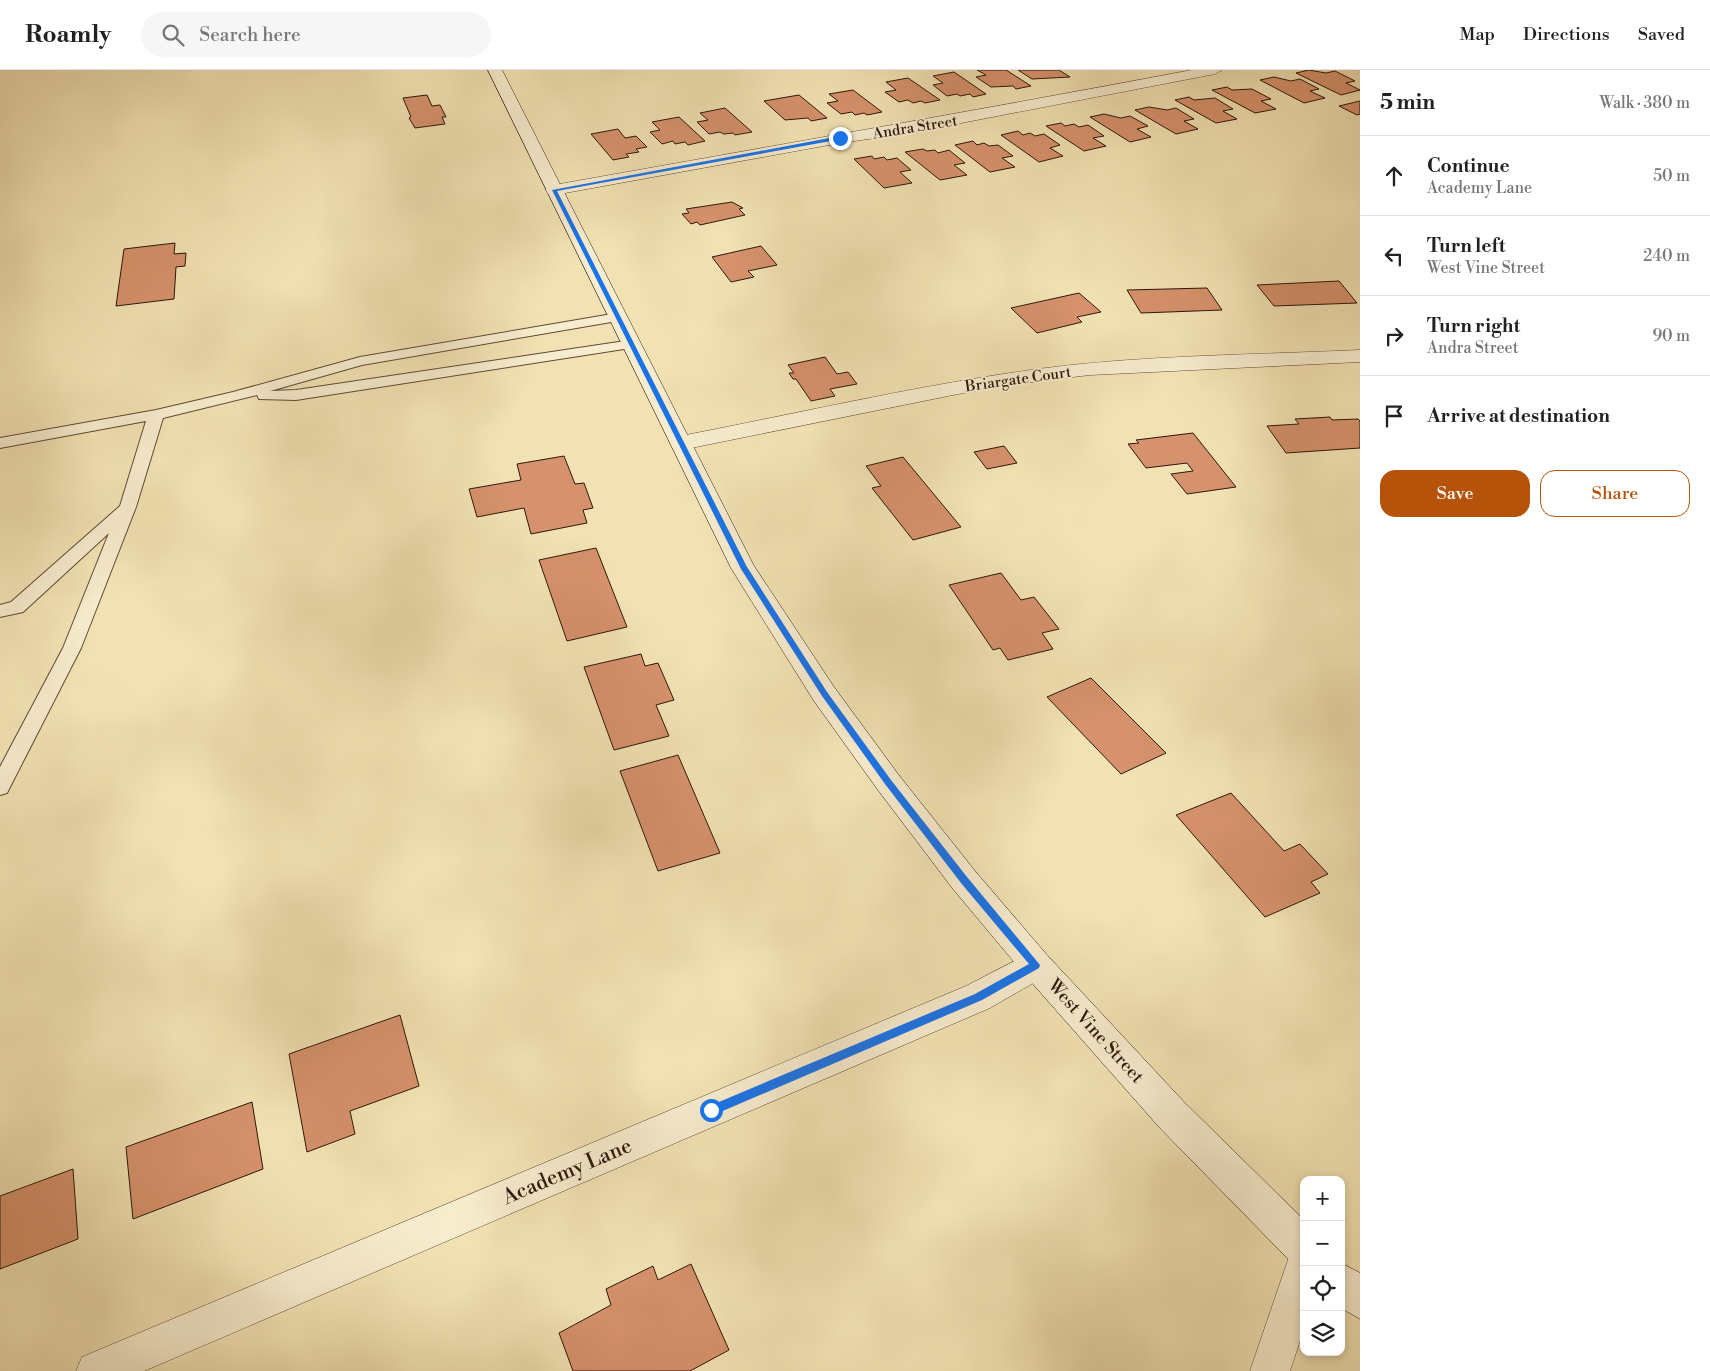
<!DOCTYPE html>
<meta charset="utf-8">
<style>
:root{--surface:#fff;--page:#f6f6f6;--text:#222;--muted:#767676;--line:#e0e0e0;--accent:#b45309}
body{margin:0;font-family:"Libre Bodoni",serif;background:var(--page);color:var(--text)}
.controls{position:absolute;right:15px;bottom:15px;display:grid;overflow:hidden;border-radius:10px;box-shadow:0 2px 8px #0003}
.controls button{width:45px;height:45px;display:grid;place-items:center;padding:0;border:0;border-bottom:1px solid var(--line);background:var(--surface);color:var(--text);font:25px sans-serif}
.stop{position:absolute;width:15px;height:15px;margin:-11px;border:4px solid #1a73e8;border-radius:50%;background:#fff}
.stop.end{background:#1a73e8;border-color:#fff;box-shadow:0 1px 5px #0008}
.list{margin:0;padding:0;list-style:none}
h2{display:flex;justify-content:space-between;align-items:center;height:65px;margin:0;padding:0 20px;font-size:21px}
h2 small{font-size:16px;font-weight:400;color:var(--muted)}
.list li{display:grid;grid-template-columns:32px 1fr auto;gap:15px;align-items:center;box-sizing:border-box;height:80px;padding:0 20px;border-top:1px solid var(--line)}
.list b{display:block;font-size:19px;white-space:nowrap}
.list p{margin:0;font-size:16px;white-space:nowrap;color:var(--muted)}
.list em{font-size:16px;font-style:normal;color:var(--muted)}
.actions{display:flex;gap:10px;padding:15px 20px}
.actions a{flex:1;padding:11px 0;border:1px solid var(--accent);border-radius:15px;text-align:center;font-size:18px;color:var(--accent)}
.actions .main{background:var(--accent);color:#fff}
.icon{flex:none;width:28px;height:28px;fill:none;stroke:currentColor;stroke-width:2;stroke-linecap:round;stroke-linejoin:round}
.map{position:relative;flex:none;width:1360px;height:1301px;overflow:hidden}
header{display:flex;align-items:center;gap:30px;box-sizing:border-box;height:70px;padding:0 25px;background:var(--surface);border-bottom:1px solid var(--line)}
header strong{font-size:24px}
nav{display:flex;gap:28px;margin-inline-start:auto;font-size:18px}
.search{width:350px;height:45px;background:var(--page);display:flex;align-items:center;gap:12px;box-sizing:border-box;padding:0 18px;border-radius:28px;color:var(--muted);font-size:19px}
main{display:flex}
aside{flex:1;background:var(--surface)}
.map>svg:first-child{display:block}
.building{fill:#d6926c;stroke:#2c1709}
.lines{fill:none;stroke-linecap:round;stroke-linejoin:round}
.lane-casing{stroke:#5e4a34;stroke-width:2}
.street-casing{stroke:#5e4a34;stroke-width:1}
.secondary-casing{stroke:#2c1709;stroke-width:1}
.lane{fill:#f7ecce;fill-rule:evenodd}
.street{fill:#f7ecce;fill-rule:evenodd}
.secondary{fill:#f7ecce;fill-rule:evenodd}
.route{fill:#1a73e8}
.labels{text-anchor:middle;stroke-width:4;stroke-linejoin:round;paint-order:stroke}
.far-street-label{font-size:15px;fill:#2c1709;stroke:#f7ecce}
.street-label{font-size:18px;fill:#2c1709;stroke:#f7ecce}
.near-street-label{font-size:21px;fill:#2c1709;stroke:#f7ecce}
</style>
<header>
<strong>Roamly</strong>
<div class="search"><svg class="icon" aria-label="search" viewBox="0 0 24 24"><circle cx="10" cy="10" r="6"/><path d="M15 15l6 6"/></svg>Search here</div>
<nav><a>Map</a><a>Directions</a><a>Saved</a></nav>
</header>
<main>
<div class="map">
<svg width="1360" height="1301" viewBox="0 0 1360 1301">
<rect width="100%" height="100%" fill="#f2e2b3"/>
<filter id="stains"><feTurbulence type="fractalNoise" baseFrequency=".004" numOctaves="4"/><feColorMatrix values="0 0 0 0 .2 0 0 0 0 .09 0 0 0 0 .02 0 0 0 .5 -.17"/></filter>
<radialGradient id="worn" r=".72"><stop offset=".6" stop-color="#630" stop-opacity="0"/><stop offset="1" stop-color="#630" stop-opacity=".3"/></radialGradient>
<g class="building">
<path d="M977,0H1006L1031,16L1016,19L1013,16L991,17L976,7L986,5Z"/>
<path d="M1018,0H1059L1070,7L1032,9Z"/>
<path d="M1309,0L1326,3L1335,1L1355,11L1346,13L1360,20L1341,25L1296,3Z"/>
<path d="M954,2L986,24L973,27L970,24L960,26L957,24L947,26L933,15L943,13L933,6Z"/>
<path d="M1274,7L1291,11L1300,9L1319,19L1310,21L1325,28L1304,33L1260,10Z"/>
<path d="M908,8L940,30L925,33L921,31L913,33L908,30L899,32L885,22L896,20L886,12Z"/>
<path d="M1227,17L1232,20L1252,19L1271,29L1261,31L1276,39L1255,43L1212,20Z"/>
<path d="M853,20L882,42L867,45L864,43L855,45L852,42L841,44L827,33L838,31L829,24Z"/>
<path d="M427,25L432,36L440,35L446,47H442L445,54L415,58L409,48L411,47L403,28Z"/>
<path d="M799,25L827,48L811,51L808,48L785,50L764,31Z"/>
<path d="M1189,27L1194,30L1215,28L1233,39L1223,41L1237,49L1216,53L1175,30Z"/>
<path d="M1360,31V44L1357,45L1339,36Z"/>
<path d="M1149,37L1167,40L1176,38L1194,49L1184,51L1198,59L1176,64L1135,40Z"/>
<path d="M725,38L752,62L735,65L733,63L724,64L720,62L709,64L697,52L708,50L700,43Z"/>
<path d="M1104,44L1121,48L1130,46L1148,56L1137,59L1151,67L1130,72L1090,47Z"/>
<path d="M679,47L705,71L688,75L685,72L675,74L673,71L662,74L650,62L660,60L652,52Z"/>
<path d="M1061,53L1065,56L1074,54L1079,57L1088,55L1104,66L1093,68L1106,76L1084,81L1046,56Z"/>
<path d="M618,59L625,68L636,66L647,77L636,79L639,82L626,84L629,87L613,90L591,64Z"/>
<path d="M1018,61L1023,65L1030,63L1035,66L1044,64L1060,75L1050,78L1063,86L1039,92L1001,65Z"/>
<path d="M973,71L977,75L984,73L989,76L998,75L1013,86L1002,88L1015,97L990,102L955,75Z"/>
<path d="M923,79L927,81L935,80L938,83L949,80L965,93L954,95L967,105L940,110L905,82Z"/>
<path d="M872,86L874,89L884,87L887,90L897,88L911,100L900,102L912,113L884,118L854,89Z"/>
<path d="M732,132L743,138L739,139L745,145L700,155L697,152L691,154L682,144L689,143L686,139Z"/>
<path d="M175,173L174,184L186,183L185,196L176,197L174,229L116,236L124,179Z"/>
<path d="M761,176L777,195L748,201L754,207L731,212L712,187Z"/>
<path d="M1339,211L1357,233L1274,236L1257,215Z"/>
<path d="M1207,218L1222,240L1141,243L1127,220Z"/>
<path d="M1079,223L1101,242L1077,247L1082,252L1037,263L1011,238Z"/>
<path d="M825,287L837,304L848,302L857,314L830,319L835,326L811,331L796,309H793L789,303H794L788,295Z"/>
<path d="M1330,347L1332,350L1358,349L1360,351V378L1286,383L1267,356L1299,354L1295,349Z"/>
<path d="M1193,363L1236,417L1187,424L1171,404L1193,401L1187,393L1146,398L1128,374L1139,373L1136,370Z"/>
<path d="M1004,376L1017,393L987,399L974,382Z"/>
<path d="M564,386L575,414L584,413L593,438L583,440L587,453L531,464L524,438L477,447L469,419L521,410L517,394Z"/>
<path d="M903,387L961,457L913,470L872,418L881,416L866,396Z"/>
<path d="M596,478L627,557L567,571L539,490Z"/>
<path d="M1001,503L1021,530L1034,527L1059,559L1042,563L1053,579L1008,590L1000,578L993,580L949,515Z"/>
<path d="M641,584L645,596L658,593L674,630L656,635L669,666L614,680L584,597Z"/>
<path d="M1091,608L1166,683L1121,704L1047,627Z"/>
<path d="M678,685L720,783L658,801L620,701Z"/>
<path d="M1231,723L1284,781L1300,774L1328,804L1311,812L1320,823L1265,847L1176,745Z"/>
<path d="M400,945L419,1016L350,1041L355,1064L307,1082L289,984Z"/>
<path d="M252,1032L263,1099L133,1149L126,1077Z"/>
<path d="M73,1099L78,1169L0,1199V1126Z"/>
<path d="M691,1194L729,1280L690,1301H573L559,1263L611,1235L606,1219L653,1196L658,1210Z"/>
</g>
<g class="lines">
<defs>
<path id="lane" d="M618,243L623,244L625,247L623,250L362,295L270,321L296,320L632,270L639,274L637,277L296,330L259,329L257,325L163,348L136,437L81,578L7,723L0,725V697L63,578L109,463L23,542L0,547V535L11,532L120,436L146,351L0,378V368L156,340L233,322L360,287Z"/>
<g id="street">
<path d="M1192,0H1222L1215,4L904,64L840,73L554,125L548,124L546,120L548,116L554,115C767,77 980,40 1192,0Z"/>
<path d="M1360,280V292L1090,305L1038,311L958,324L681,380L673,378L670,373L673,368L681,366C800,343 919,315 1038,299C1143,285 1254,285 1360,280Z"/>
<path d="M1036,880L1047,885L1052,895L1047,905L990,938L144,1301H76L82,1287L966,916Z"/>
<path d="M1304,1179V1259L1290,1301H1250L1290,1184Z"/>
</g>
<g id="secondary">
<path d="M488,0H502L754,496L834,617L898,704L975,801L1047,885L1185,1033L1304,1150V1196L1290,1191L1159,1057L1025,905L953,819L878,720L814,631L731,498Z"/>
<path d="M1341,1193L1360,1203V1249L1341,1238Z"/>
</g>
</defs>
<use href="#lane" class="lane-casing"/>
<use href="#street" class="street-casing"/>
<use href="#secondary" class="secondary-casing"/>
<use href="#lane" class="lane"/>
<use href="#street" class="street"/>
<use href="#secondary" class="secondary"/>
</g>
<path class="route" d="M840,66L842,69L557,121L747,497L827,622L891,710L967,807L1040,895L1039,898L982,930L711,1046L706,1040L707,1037L975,924L1029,894L961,813L885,714L822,626L741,499L552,120Z"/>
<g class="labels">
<g class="far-street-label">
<text transform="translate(915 57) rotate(-9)" y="5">Andra Street</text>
<text transform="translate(1018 309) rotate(-8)" y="5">Briargate Court</text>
</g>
<g class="street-label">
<text transform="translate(1096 961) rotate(48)" y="6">West Vine Street</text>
</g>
<g class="near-street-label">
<text transform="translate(567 1101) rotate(-23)" y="7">Academy Lane</text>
</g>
</g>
<rect width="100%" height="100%" filter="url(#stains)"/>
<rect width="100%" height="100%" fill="url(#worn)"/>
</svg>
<div class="controls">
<button>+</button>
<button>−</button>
<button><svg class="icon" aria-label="locate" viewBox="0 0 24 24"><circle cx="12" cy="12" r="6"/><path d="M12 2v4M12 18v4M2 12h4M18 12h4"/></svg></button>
<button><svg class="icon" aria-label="layers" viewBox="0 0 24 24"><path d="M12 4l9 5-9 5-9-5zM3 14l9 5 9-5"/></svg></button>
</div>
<div class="stop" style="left:711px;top:1040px"></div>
<div class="stop end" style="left:840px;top:68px"></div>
</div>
<aside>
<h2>5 min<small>Walk · 380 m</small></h2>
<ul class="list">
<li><svg class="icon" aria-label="ahead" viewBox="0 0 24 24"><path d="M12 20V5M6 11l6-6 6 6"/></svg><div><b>Continue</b><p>Academy Lane</p></div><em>50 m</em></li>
<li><svg class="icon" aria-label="left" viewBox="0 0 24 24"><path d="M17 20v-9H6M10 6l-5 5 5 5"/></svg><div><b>Turn left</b><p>West Vine Street</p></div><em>240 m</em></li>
<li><svg class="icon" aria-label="right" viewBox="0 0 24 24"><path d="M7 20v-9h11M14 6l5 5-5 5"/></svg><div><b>Turn right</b><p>Andra Street</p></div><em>90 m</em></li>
<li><svg class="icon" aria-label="arrive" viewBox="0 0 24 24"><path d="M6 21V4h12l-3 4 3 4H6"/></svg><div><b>Arrive at destination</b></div></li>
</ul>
<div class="actions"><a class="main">Save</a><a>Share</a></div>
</aside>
</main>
